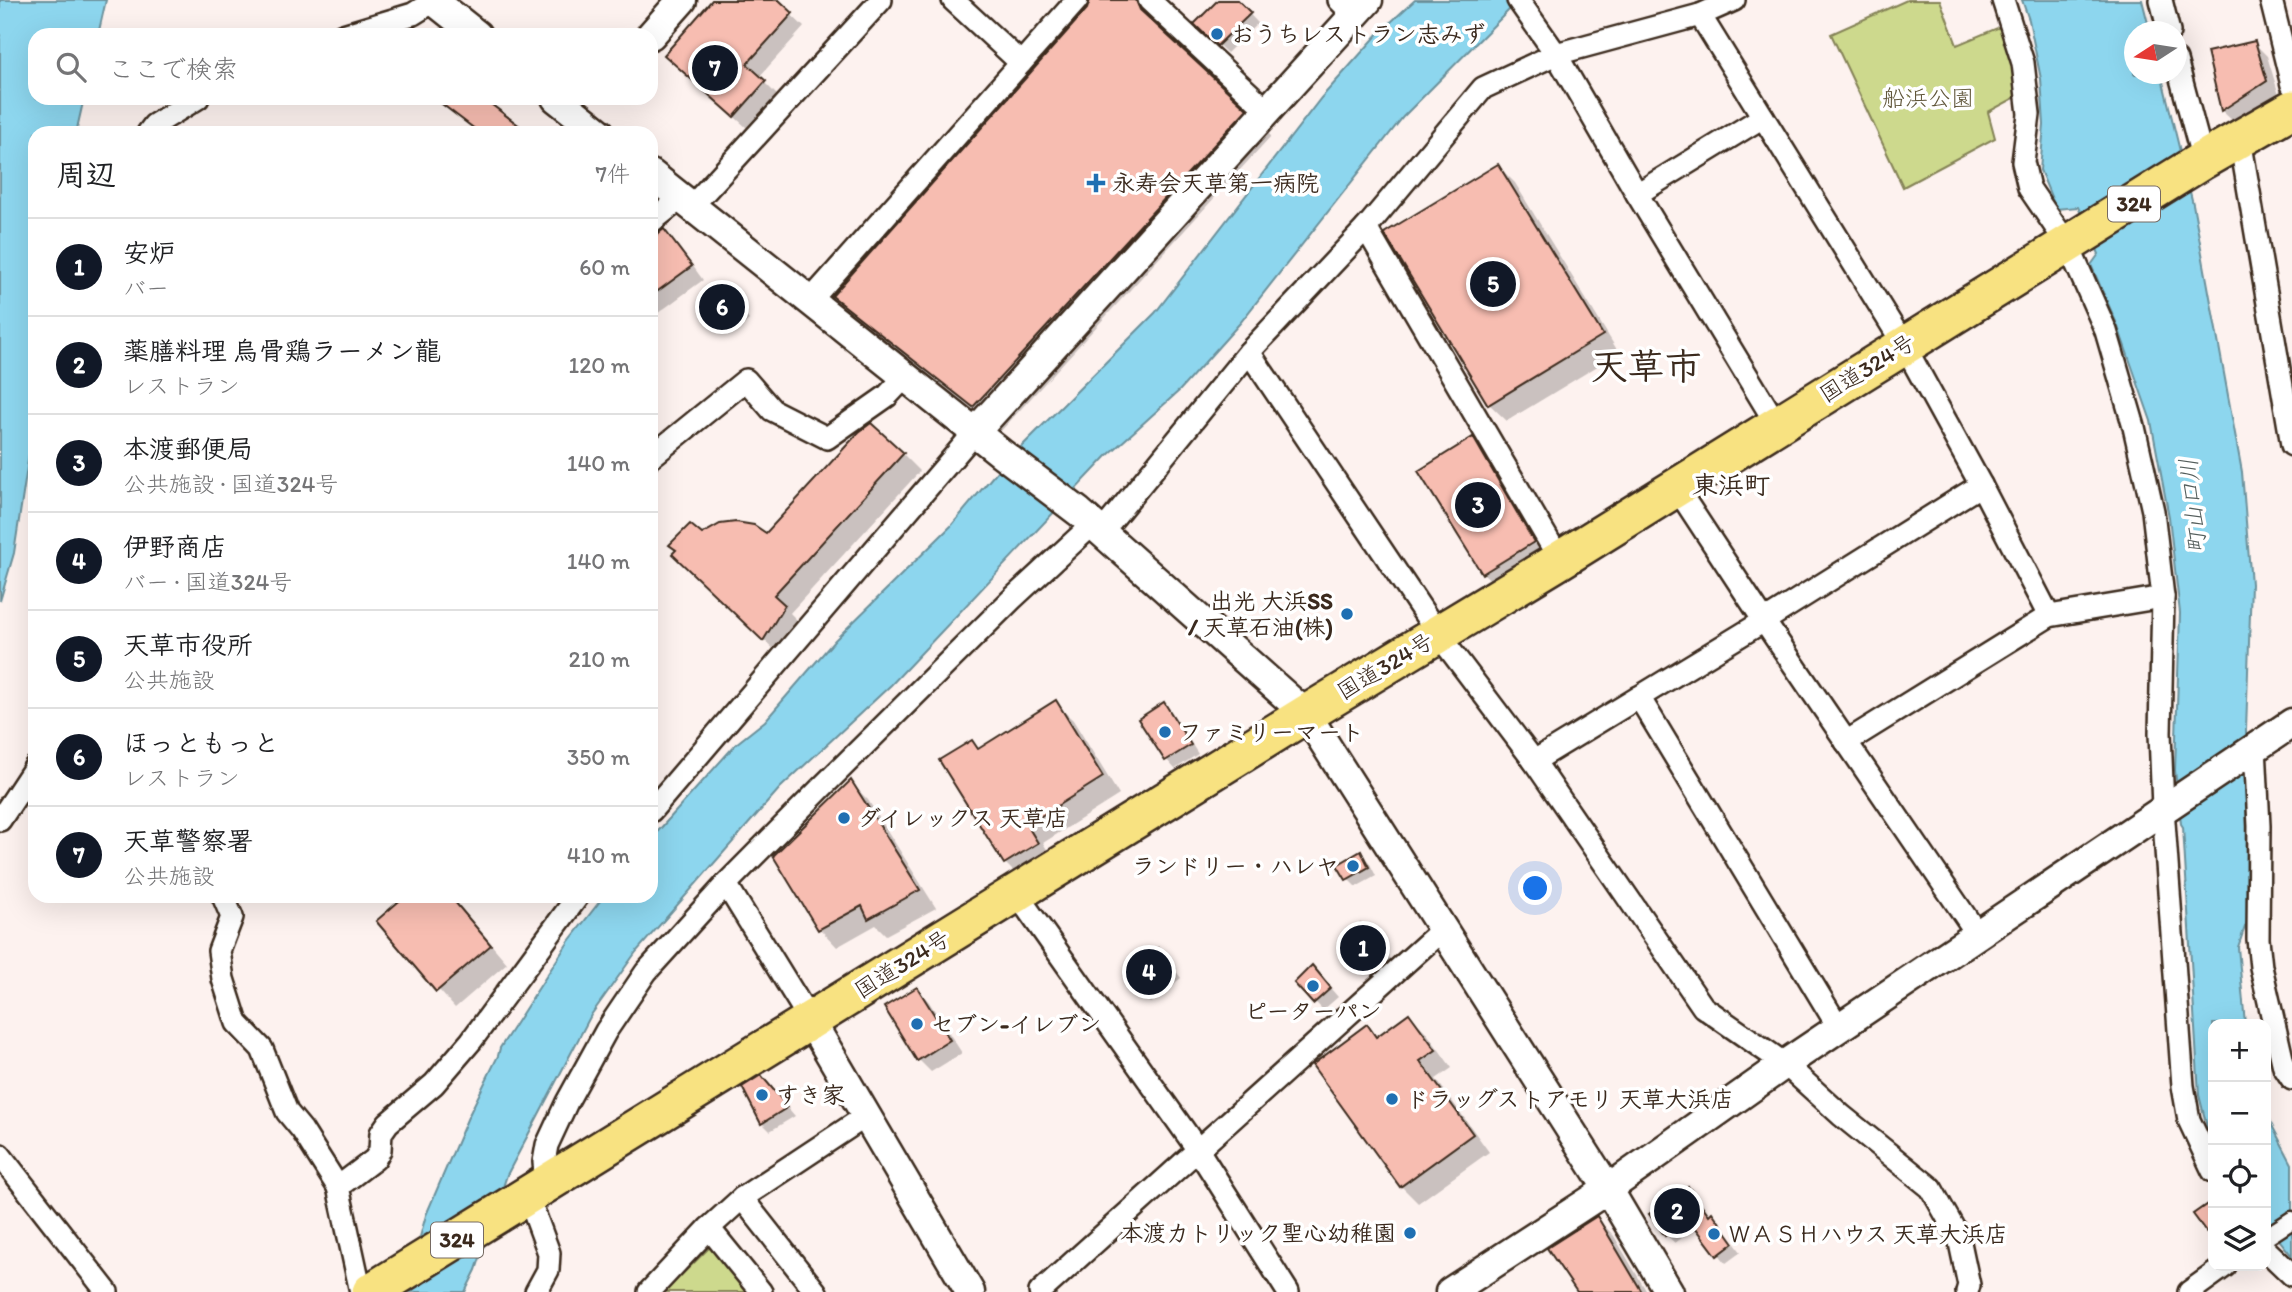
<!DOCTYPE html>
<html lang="ja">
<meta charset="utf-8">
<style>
:root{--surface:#fff;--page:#f2f2f2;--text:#202124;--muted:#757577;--line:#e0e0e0;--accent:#111827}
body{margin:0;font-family:Itim,"Klee One",sans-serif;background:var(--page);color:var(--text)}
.controls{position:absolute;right:21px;bottom:21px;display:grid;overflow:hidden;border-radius:14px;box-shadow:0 7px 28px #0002}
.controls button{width:63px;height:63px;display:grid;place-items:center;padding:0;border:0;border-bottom:2px solid var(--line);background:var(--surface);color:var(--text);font:35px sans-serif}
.compass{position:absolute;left:2124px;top:21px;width:63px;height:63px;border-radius:50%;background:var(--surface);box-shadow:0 7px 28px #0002;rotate:258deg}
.you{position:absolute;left:1536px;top:889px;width:24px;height:24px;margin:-18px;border:5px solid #fff;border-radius:50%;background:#1a73e8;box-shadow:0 0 0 10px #1a73e833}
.badge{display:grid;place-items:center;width:46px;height:46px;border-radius:50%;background:var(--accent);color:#fff;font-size:23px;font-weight:700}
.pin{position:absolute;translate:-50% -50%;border:4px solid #fff;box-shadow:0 2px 7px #0006}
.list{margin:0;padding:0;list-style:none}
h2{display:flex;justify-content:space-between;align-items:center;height:91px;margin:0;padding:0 28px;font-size:30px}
h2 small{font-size:23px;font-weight:400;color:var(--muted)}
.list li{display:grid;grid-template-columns:46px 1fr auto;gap:21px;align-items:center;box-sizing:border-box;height:98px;padding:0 28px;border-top:2px solid var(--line)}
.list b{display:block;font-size:26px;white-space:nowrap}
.list p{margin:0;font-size:23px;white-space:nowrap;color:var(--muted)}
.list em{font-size:23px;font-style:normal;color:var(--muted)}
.icon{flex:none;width:38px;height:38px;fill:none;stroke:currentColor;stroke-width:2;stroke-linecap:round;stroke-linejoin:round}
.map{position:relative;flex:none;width:2292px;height:1292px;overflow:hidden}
.search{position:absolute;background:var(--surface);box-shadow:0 7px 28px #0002;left:28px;top:28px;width:630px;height:77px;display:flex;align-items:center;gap:18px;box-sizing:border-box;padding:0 24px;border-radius:21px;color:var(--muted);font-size:26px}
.panel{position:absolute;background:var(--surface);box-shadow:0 7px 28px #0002;left:28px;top:126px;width:630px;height:777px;border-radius:21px}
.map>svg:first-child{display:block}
.green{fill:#cdd98d;stroke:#848256;stroke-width:2}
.water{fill:#8dd6ee;stroke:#6c919b;stroke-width:2}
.shadow{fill:#0003}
.building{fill:#f7bdb1;stroke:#3b2a1e;stroke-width:2}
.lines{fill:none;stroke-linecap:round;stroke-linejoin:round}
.pedestrian-casing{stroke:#3b2a1e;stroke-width:21}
.minor-casing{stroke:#3b2a1e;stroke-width:26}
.tertiary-casing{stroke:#3b2a1e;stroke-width:33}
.trunk-casing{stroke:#3b2a1e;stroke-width:42}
.pedestrian{stroke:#fff;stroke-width:16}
.minor{stroke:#fff;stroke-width:21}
.tertiary{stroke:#fff;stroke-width:28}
.trunk{stroke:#f8e281;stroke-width:37}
.poi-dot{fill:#1f6fb2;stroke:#fff;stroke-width:2.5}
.labels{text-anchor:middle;stroke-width:7;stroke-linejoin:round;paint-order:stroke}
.shield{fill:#fff;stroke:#766a62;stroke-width:2}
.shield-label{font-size:21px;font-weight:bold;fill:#3b2a1e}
.poi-label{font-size:23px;font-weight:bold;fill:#3b2a1e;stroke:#fff;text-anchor:start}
.park-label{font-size:23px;fill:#60563a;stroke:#fff}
.street-label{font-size:23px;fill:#3b2a1e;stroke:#fff}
.water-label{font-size:24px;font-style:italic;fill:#545e5c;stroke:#fff}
.quarter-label{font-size:26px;font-weight:bold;fill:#3b2a1e;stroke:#fff}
.town-label{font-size:37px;font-weight:bold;fill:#3b2a1e;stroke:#fff}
</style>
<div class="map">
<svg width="2292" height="1292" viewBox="0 0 2292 1292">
<rect width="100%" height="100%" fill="#fdf2ef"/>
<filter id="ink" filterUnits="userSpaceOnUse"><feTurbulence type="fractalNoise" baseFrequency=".0143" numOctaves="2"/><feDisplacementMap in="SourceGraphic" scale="14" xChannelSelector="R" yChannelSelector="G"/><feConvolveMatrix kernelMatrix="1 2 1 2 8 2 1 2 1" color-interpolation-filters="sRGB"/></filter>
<g filter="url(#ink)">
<g class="green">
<path d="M1907,0H1940L1957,45L2002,26L2020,95L1988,112L1995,138L1903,187L1831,34Z"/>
<path d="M714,1243L754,1292H664Z"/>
</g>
<g class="water">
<path d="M0,0H106L98,35H35V98H84L76,133H35V415L14,553L0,601Z"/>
<path d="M1415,0H1519L1403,117L1240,323L1180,390L1107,456L891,685L780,788L636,952L591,1015L507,1175L476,1270L465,1292H405L426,1215L468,1117L498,1056L500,1048L569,941L604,896H651V839L736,744L765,721L835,640L951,526L998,470L1155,313L1321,98L1380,32Z"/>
<path d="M2022,0H2142L2150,31L2134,32V74H2161L2193,204L2242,472L2251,584L2246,730L2247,921L2238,947L2245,1024H2213V1139L2207,1127L2199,1095L2183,827L2181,824L2175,770L2180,613L2169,517L2151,421L2117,324L2091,265L2099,254L2078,207L2056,209L2040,170L2044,125L2041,79L2029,20Z"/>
<path d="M2266,1114L2292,1164V1256L2266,1223Z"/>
</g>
<g class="shadow">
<path d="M713,0H776L804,27L759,77L777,95L747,128L679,67Z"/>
<path d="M1091,0H1134L1161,28L1164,34L1271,136L1000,432L859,322L834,296L1088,10Z"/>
<path d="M1221,0H1236L1258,23L1227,53L1196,24Z"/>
<path d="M2254,43L2267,56L2279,95L2235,123L2222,111L2209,54Z"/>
<path d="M447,98H480L527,133H478L443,103Z"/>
<path d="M1498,166L1515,183L1619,353L1507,421L1489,404Z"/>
<path d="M664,231L677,244L703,280L654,316L651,314V241Z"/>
<path d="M731,298L749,320L731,335L723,326Z"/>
<path d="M1473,439L1490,456L1550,560L1501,590L1483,573Z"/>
<path d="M903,454L920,471L790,613L801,624L781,656L692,571L701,536L766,535Z"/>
<path d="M1055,703L1073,720L1119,795L1043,843L1054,861L1022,880L1005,863L972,742L980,750Z"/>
<path d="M1164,705L1172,713L1198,754L1175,769L1167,760L1141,719Z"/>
<path d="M851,783L868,800L936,908L886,935L876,925L837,947L820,929L775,856Z"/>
<path d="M1360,854L1369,862L1376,876L1356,887L1348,879Z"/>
<path d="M407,896H450L507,963L455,1008L378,921Z"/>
<path d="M1369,934L1393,962L1374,978L1342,943Z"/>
<path d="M1166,958L1181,978L1150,1003L1142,995Z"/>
<path d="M1312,967L1338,997L1323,1010L1297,983Z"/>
<path d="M917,989L929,1002L962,1053L931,1072L918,1059Z"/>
<path d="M1409,1015L1426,1032L1452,1068L1436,1079L1489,1152L1418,1203L1401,1186L1367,1026L1378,1038Z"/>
<path d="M769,1086L795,1116L770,1131L762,1123Z"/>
<path d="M1688,1188L1710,1216L1712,1215L1720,1223L1741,1252L1726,1263L1697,1227L1675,1243L1666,1235Z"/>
<path d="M1597,1218L1614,1236L1647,1292H1579Z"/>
</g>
<g class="building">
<path d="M712,0H779L793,13L747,64L766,81L734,117L664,55Z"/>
<path d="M1090,0H1136L1140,10L1247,109L973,407L832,296L1087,9Z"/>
<path d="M1218,0H1238L1251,13L1217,46L1194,24Z"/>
<path d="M2255,41L2267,81L2221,111L2207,52Z"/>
<path d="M434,98H483L529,133H480Z"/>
<path d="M1498,164L1603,335L1488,405L1384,233Z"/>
<path d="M664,229L692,266L651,296V239Z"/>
<path d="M723,287L742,311L722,328L702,304Z"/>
<path d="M871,423L904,453L774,595L785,605L763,641L672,554L676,550L669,545L690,524L702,534L720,524L736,522L754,525L766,533L859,432Z"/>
<path d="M1473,437L1534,542L1482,574L1418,471Z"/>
<path d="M1056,700L1103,777L1027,825L1038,843L1004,864L939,760L972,740L978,749Z"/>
<path d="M1164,702L1191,745L1165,761L1138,719Z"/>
<path d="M851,780L920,890L868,919L862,906L818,930L773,856Z"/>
<path d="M1361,851L1369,867L1346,880L1337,865Z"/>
<path d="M405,896H450L491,945L436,992L376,921Z"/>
<path d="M1361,924L1386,952L1364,971L1339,943Z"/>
<path d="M1158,948L1175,968L1141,996L1124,976Z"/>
<path d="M1312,965L1331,988L1313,1004L1294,983Z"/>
<path d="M917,987L950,1040L917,1061L884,1007Z"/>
<path d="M1409,1013L1436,1050L1420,1061L1473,1134L1400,1187L1312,1065L1367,1024L1376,1037Z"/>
<path d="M761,1075L788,1107L761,1124L742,1087Z"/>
<path d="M1688,1186L1709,1215L1712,1212L1734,1243L1717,1256L1689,1219L1665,1236L1649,1214Z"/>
<path d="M2213,1200V1241L2193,1214Z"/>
<path d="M1597,1216L1642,1292H1577L1547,1248Z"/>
</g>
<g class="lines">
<defs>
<path id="pedestrian" d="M2266,1237L2292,1220"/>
<g id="minor">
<path d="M953,0L1021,63"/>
<path d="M1149,0L1267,110"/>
<path d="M1339,0L1354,15"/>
<path d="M1518,0L1556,54L1637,194L1777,425"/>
<path d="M2003,0L2023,63L2029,114L2023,162L2029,188L2068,245L2106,331L2134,427L2153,511L2163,597L2160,733L2163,808L2183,1086L2189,1120L2213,1171"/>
<path d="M2161,0L2169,32"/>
<path d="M2271,0L2292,85"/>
<path d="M1700,15L1904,345L1981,485L2049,616"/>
<path d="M343,35L413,14L434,1"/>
<path d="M2176,60L2203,160"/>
<path d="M148,133L154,125L198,98"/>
<path d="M2240,139L2292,445"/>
<path d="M1637,194L1763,117"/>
<path d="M692,206L881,0"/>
<path d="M651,222L681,198"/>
<path d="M1366,228L1560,560"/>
<path d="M810,301L1077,0"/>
<path d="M1249,352L1438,634L1534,761L1703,1007L1785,1064L1841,1115L1931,1188L1959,1238L1969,1285L1967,1292"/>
<path d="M651,457L746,380L772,410L827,438L887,396L905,377"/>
<path d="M1676,487L1764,621L1978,935"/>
<path d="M1102,532L1249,352L1366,228L1483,88L1556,54L1700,15L1734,0"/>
<path d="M1639,697L1839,1028"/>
<path d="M1846,742L2049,616L2163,597"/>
<path d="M2255,747L2259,826L2258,939L2261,967L2284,1067L2292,1079"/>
<path d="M1534,761L1764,621L1981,485"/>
<path d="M651,811L975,432"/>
<path d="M0,820L35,767"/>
<path d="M726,884L810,1020"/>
<path d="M1016,893L1198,1150L1288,1292"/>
<path d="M223,896L232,917L219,951L223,979L237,1023L262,1049L287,1112L302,1130L338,1187L361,1292"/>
<path d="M0,1155L107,1292"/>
<path d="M546,1185L544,1162L547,1145L567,1102L606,1031L646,972L726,884L823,786L1012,599L1093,524"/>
<path d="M338,1187L375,1159L380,1150L381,1133L388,1123L434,1084L471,1041L578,896"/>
<path d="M528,1196L549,1253L548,1270L536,1292"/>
<path d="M742,1198L816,1292"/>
<path d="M709,1228L761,1292"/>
<path d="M2266,1250L2292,1275"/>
<path d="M649,1292L709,1228L742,1198L866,1116"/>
<path d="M1040,1292L1443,929"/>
<path d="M2189,1292L2225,1266"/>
</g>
<g id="tertiary">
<path d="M433,0L477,35"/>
<path d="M651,35L682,0"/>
<path d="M556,98L600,133"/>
<path d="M651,174L1001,453L1079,512L1306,714L1608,1189L1669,1292"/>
<path d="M975,432L1368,0"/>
<path d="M810,1020L970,1292"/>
<path d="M1450,1292L1608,1189L1785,1064L2292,723"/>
</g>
<path id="trunk" d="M371,1292L1306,714L1560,560L2203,160L2292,109"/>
</defs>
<use href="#pedestrian" class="pedestrian-casing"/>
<use href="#minor" class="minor-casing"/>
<use href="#tertiary" class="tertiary-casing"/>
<use href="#trunk" class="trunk-casing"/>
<use href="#pedestrian" class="pedestrian"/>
<use href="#minor" class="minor"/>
<use href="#tertiary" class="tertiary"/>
<use href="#trunk" class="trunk"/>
</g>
</g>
<g class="poi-dot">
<circle cx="1217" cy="34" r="7"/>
<path d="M1092.5 172.5h7v7h7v7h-7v7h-7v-7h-7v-7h7z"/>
<circle cx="1347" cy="614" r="7"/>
<circle cx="1165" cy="732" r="7"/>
<circle cx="844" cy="818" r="7"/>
<circle cx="1353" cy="866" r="7"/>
<circle cx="1313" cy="986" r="7"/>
<circle cx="917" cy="1024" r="7"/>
<circle cx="762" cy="1095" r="7"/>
<circle cx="1392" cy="1099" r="7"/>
<circle cx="1410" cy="1233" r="7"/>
<circle cx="1714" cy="1234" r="7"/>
</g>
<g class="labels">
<g class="shield">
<rect x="2108" y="186.5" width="52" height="35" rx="5"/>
<rect x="431" y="1222.5" width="52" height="35" rx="5"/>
</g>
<g class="shield-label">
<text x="2134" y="211">324</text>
<text x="457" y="1247">324</text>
</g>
<g class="poi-label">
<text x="1231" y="42">おうちレストラン志みず</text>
<text x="1112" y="191">永寿会天草第一病院</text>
<text x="1333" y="609" text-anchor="end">出光 大浜SS<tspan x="1333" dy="26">/ 天草石油(株)</tspan></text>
<text x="1179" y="740">ファミリーマート</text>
<text x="858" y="826">ダイレックス 天草店</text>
<text x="1339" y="874" text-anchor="end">ランドリー・ハレヤ</text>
<text x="1313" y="1019" text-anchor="middle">ピーターパン</text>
<text x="931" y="1032">セブン-イレブン</text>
<text x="776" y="1103">すき家</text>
<text x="1406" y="1107">ドラッグストアモリ 天草大浜店</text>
<text x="1396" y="1241" text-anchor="end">本渡カトリック聖心幼稚園</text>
<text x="1728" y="1242">ＷＡＳＨハウス 天草大浜店</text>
</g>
<g class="park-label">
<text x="1928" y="106">船浜公園</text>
</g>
<g class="street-label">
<text transform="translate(1867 368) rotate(-32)" y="8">国道324号</text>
<text transform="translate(1385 666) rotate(-31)" y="8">国道324号</text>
<text transform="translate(902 964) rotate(-32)" y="8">国道324号</text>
</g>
<g class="water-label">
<text transform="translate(2193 506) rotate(-96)" y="8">町山口川</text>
</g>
<g class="quarter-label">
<text x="1731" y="494">東浜町</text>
</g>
<g class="town-label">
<text x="1646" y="379">天草市</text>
</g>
</g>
</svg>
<div class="controls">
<button>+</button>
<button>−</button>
<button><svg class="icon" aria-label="locate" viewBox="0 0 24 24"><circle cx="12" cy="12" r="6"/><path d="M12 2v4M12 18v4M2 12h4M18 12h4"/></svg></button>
<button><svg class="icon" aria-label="layers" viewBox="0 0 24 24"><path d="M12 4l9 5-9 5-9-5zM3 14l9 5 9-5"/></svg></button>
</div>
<svg class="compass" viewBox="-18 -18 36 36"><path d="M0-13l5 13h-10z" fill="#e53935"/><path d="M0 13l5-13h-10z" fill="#757577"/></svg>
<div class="you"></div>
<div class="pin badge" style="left:1363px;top:948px">1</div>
<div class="pin badge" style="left:1677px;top:1211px">2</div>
<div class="pin badge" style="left:1478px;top:505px">3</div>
<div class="pin badge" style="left:1149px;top:972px">4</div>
<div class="pin badge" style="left:1493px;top:284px">5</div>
<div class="pin badge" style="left:722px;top:307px">6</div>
<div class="pin badge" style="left:715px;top:68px">7</div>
<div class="search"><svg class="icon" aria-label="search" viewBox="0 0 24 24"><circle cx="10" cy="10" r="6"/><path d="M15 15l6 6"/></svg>ここで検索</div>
<section class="panel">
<h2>周辺<small>7件</small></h2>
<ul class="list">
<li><span class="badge">1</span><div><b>安炉</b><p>バー</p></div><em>60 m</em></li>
<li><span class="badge">2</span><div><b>薬膳料理 烏骨鶏ラーメン龍</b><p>レストラン</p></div><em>120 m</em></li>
<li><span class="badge">3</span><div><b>本渡郵便局</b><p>公共施設 · 国道324号</p></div><em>140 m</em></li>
<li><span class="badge">4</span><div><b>伊野商店</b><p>バー · 国道324号</p></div><em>140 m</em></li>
<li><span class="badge">5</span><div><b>天草市役所</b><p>公共施設</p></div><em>210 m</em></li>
<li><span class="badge">6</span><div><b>ほっともっと</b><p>レストラン</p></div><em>350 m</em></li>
<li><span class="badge">7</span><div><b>天草警察署</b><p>公共施設</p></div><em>410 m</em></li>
</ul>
</section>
</div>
